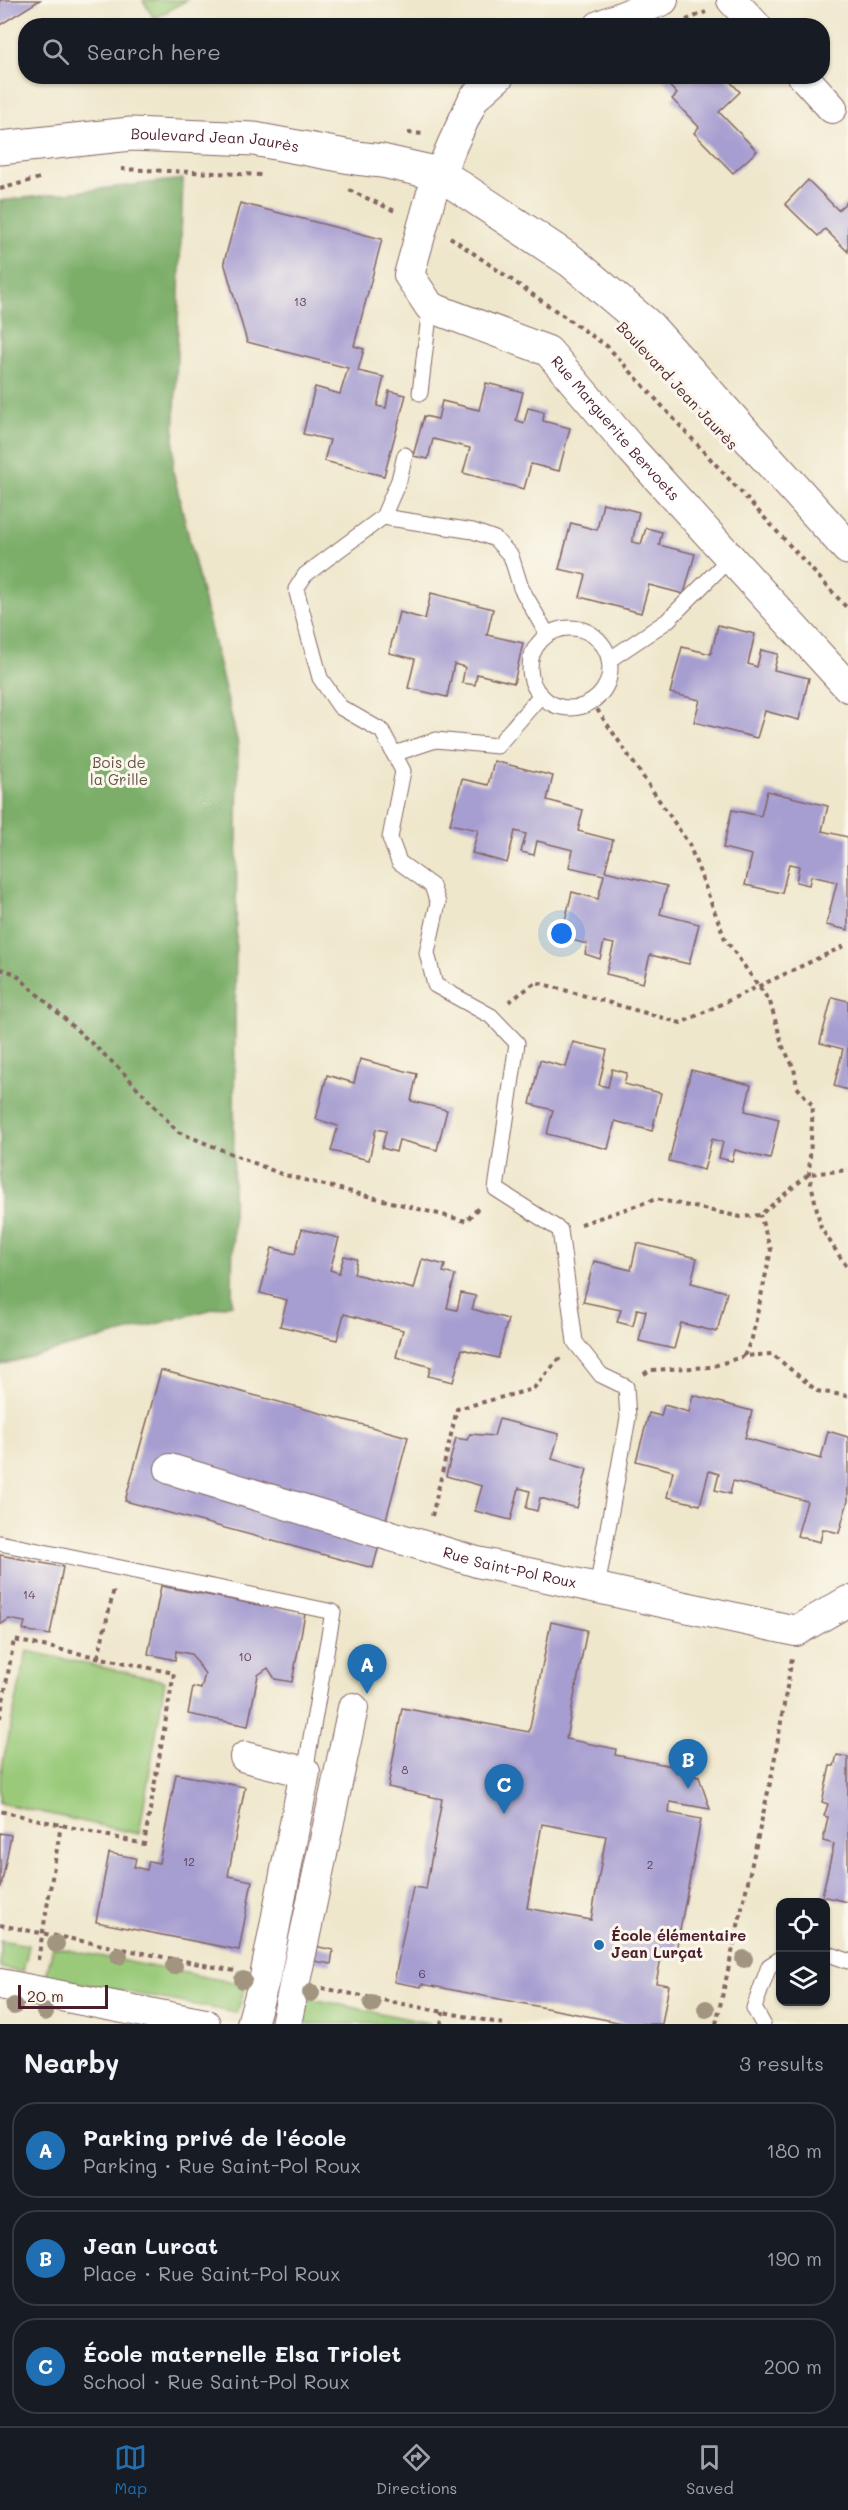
<!DOCTYPE html>
<meta charset="utf-8">
<style>
:root{--surface:#171b24;--page:#20242c;--text:#f1f3f6;--muted:#9ea1a6;--line:#363941;--accent:#1f6fb2}
body{margin:0;font-family:Mali,sans-serif;background:var(--page);color:var(--text)}
.controls{position:absolute;right:18px;bottom:18px;display:grid;overflow:hidden;border-radius:12px;box-shadow:0 2px 4px #0004}
.controls button{width:54px;height:54px;display:grid;place-items:center;padding:0;border:0;border-bottom:2px solid var(--line);background:var(--surface);color:var(--text);font:30px sans-serif}
.scale{position:absolute;left:18px;bottom:15px;width:90px;box-sizing:border-box;padding-left:6px;border:3px solid #4a1f2b;border-top:0;font-size:16px;line-height:21px;white-space:nowrap;color:#4a1f2b;-webkit-text-stroke:4px #fbf7ec;paint-order:stroke}
.you{position:absolute;left:562px;top:934px;width:21px;height:21px;margin:-15px;border:4px solid #fff;border-radius:50%;background:#1a73e8;box-shadow:0 0 0 9px #1a73e833}
.badge{display:grid;place-items:center;width:39px;height:39px;border-radius:50%;background:var(--accent);color:#fff;font-size:20px;font-weight:700}
.pin{position:absolute;translate:-50% -50px;filter:drop-shadow(0 2px 3px #0008)}
.pin::after{content:'';position:absolute;top:32px;width:21px;height:18px;background:inherit;clip-path:polygon(0 0,100% 0,50% 100%)}
.list{margin:0;padding:0;list-style:none}
h2{display:flex;justify-content:space-between;align-items:center;height:78px;margin:0;padding:0 24px;font-size:26px}
h2 small{font-size:20px;font-weight:400;color:var(--muted)}
.list li{display:grid;grid-template-columns:39px 1fr auto;gap:18px;align-items:center;box-sizing:border-box;height:96px;margin:0 12px 12px;padding:0 12px;border:2px solid var(--line);border-radius:24px}
.list b{display:block;font-size:22px;white-space:nowrap}
.list p{margin:0;font-size:20px;white-space:nowrap;color:var(--muted)}
.list em{font-size:20px;font-style:normal;color:var(--muted)}
.icon{flex:none;width:33px;height:33px;fill:none;stroke:currentColor;stroke-width:2;stroke-linecap:round;stroke-linejoin:round}
.map{position:relative;flex:none;width:848px;height:2024px;overflow:hidden}
.search{position:absolute;background:var(--surface);box-shadow:0 2px 4px #0004;left:18px;right:18px;top:18px;height:66px;display:flex;align-items:center;gap:15px;box-sizing:border-box;padding:0 21px;border-radius:24px;color:var(--muted);font-size:22px}
.sheet{height:402px;background:var(--surface)}
nav{display:flex;justify-content:space-around;align-items:center;box-sizing:border-box;height:84px;border-top:2px solid var(--line);background:var(--surface);font-size:16px;color:var(--muted)}
nav a{display:grid;justify-items:center;gap:3px}
nav .on{color:var(--accent)}
.map>svg:first-child{display:block}
.green{fill:#9aca79;stroke:#727452;stroke-width:1.5}
.forest{fill:#7bae69;stroke:#62664a;stroke-width:1.5}
.building{fill:#a69dd0;fill-rule:evenodd}
.lines{fill:none;stroke-linecap:round;stroke-linejoin:round}
.lane-casing{stroke:#846563;stroke-width:17}
.street-casing{stroke:#846563;stroke-width:32}
.secondary-casing{stroke:#846563;stroke-width:35}
.path{stroke:#846563;stroke-width:4;stroke-dasharray:4.5 4.5;stroke-linecap:butt}
.lane{stroke:#fff;stroke-width:15}
.street{stroke:#fff;stroke-width:30}
.secondary{stroke:#fff;stroke-width:33}
.tree{fill:#a19580}
.poi-dot{fill:#1f6fb2;stroke:#fbf7ec;stroke-width:2}
.labels{text-anchor:middle;stroke-width:6;stroke-linejoin:round;paint-order:stroke}
.number-label{font-size:12px;fill:#613e54}
.street-label{font-size:15px;fill:#4a1f2b;stroke:#fbf7ec}
.park-label{font-size:15px;fill:#625242;stroke:#fbf7ec}
.poi-label{font-size:15px;font-weight:bold;fill:#4a1f2b;stroke:#fbf7ec;text-anchor:start}
</style>
<div class="map">
<svg width="848" height="2024" viewBox="0 0 848 2024">
<rect width="100%" height="100%" fill="#fbf7ec"/>
<filter id="ink" filterUnits="userSpaceOnUse"><feTurbulence type="fractalNoise" baseFrequency=".0167" numOctaves="2"/><feDisplacementMap in="SourceGraphic" scale="12" xChannelSelector="R" yChannelSelector="G"/><feConvolveMatrix kernelMatrix="1 2 1 2 8 2 1 2 1" color-interpolation-filters="sRGB"/></filter>
<filter id="wash" filterUnits="userSpaceOnUse"><feTurbulence type="fractalNoise" baseFrequency=".008" numOctaves="4" result="noise"/><feDisplacementMap in="SourceGraphic" scale="24" xChannelSelector="R" yChannelSelector="G"/><feGaussianBlur stdDeviation="1.35" result="paint"/><feColorMatrix in="noise" values="0 0 0 0 0 0 0 0 0 0 0 0 0 0 0 0 0 1.4 0 .05"/><feComposite in="paint" operator="in"/></filter>
<g filter="url(#wash)">
<rect width="100%" height="100%" fill="#efe7cc"/>
<g class="green">
<path d="M143,0H187L154,19Z"/>
<path d="M27,1651L165,1681L139,1834L0,1803V1776Z"/>
<path d="M0,1940L29,1945L23,1972L0,1968Z"/>
<path d="M53,1947L246,1985L237,2013L46,1977Z"/>
<path d="M303,1997L429,2023V2024H298Z"/>
</g>
<path class="forest" d="M183,179L173,471L238,744L232,1304L0,1365V201Z"/>
<g id="blocks">
<g class="building">
<path d="M0,0H40L0,25Z"/>
<path d="M660,76H687L691,81L695,76H725L740,92L719,112L757,151L733,173L694,133L699,127L672,99L677,94Z"/>
<path d="M808,180L838,210L848,201V252L825,229L818,236L785,204Z"/>
<path d="M240,203L382,239L354,346L364,349L358,371L384,377L377,406L386,408L389,391L406,395L384,476L324,461L330,440L303,434L315,387L340,394L348,368L247,342L224,262Z"/>
<path d="M486,383L523,392L516,420L524,423L528,408L544,412L543,421L570,428L559,471L531,464L524,489L463,473L470,448L433,439L428,459L413,456L424,416L438,419L442,401L479,410Z"/>
<path d="M603,503L639,512L632,542L641,544L646,528L662,532L659,545L695,554L684,594L649,585L641,613L580,597L586,575L559,569L571,523L597,530Z"/>
<path d="M431,593L493,609L487,635L523,643L514,683L477,674L475,685L462,683L465,667L454,664L447,697L408,688L415,659L389,653L399,612L425,619Z"/>
<path d="M718,625L755,634L748,664L757,667L761,650L778,654L774,670L809,678L799,720L765,711L757,738L694,722L700,700L670,693L682,647L711,654Z"/>
<path d="M494,761L553,776L547,800L583,810L578,831L613,840L605,871L667,886L660,914L699,924L689,964L650,955L643,983L606,974L614,944L604,942L600,959L585,954L587,944L561,937L572,892L598,899L604,875L569,867L573,850L537,841L534,855L521,852L526,834L515,831L507,863L472,853L478,830L450,824L462,779L488,785Z"/>
<path d="M767,791L828,806L822,831L848,837V930L826,925L837,882L811,876L809,885L796,882L799,866L789,864L782,893L745,885L752,855L723,848L732,810L761,816Z"/>
<path d="M832,997L848,1001V1090L834,1086L843,1049L820,1043Z"/>
<path d="M573,1042L607,1050L599,1085L608,1087L612,1069L627,1073L624,1084L661,1093L652,1131L615,1121L608,1149L547,1134L553,1110L530,1104L540,1060L566,1067Z"/>
<path d="M360,1059L417,1074L411,1101L447,1110L437,1150L399,1140L396,1152L382,1148L386,1131L376,1129L369,1160L331,1151L338,1126L316,1119L327,1075L354,1083Z"/>
<path d="M691,1070L751,1085L745,1111L779,1119L770,1159L735,1150L732,1161L719,1158L723,1142L712,1139L704,1170L669,1161Z"/>
<path d="M302,1229L339,1238L330,1270L339,1273L344,1256L357,1259L354,1274L414,1289L422,1259L445,1265L443,1272L455,1275L447,1308L457,1310L461,1293L476,1296L472,1309L508,1319L498,1358L462,1349L453,1382L428,1376L431,1367L396,1357L403,1330L344,1314L337,1340L280,1326L287,1300L260,1293L272,1248L295,1254Z"/>
<path d="M637,1243L697,1258L691,1283L727,1292L717,1332L681,1323L674,1349L639,1341L646,1311L637,1309L633,1326L617,1322L621,1310L583,1302L594,1261L631,1270Z"/>
<path d="M161,1370L408,1437L373,1568L125,1501Z"/>
<path d="M693,1395L752,1411L745,1438L821,1459L828,1431L848,1437V1501L839,1533L823,1529L820,1542L797,1536L807,1501L733,1481L730,1494L715,1490L719,1474L709,1471L700,1505L667,1497L673,1471L636,1461L649,1413L661,1416L664,1405L689,1412Z"/>
<path d="M499,1419L559,1434L552,1459L587,1469L577,1508L540,1498L537,1511L526,1508L530,1491L519,1488L511,1520L475,1511L482,1486L446,1476L456,1438L467,1440L470,1434L494,1436Z"/>
<path d="M0,1555L63,1567L50,1635L23,1630L25,1622L9,1619L0,1625Z"/>
<path d="M161,1586L305,1614L292,1682L275,1679L268,1668L258,1675L248,1726L188,1714L193,1687L201,1689L205,1674L191,1654L176,1651L175,1660L148,1654Z"/>
<path d="M551,1622L587,1630L566,1739L616,1749L615,1755L677,1767L676,1772L699,1777L710,1809L670,1802L669,1813L701,1819L675,1956L662,1953L656,1983L669,1985L662,2024H628L422,1984L421,1987L394,1982L413,1887L426,1889L442,1799L388,1787L402,1708L529,1732ZM542,1824L606,1836L591,1920L527,1908Z"/>
<path d="M837,1755L848,1757V1902L822,1896L834,1844L823,1841L828,1817L824,1816L828,1804L822,1802L830,1766H834Z"/>
<path d="M176,1774L245,1787L228,1876L252,1881L239,1950L96,1922L109,1853L136,1858L134,1867L147,1870L149,1861L159,1863Z"/>
<path d="M0,1833L11,1835L1,1887H0Z"/>
<path d="M310,1945L333,1950L331,1964L307,1960Z"/>
</g>
</g>
</g>
<g filter="url(#ink)">
<use href="#blocks" fill-opacity="0" stroke="#846563" stroke-width="1.5"/>
<g class="lines">
<defs>
<g id="lane">
<path d="M420,393L430,307"/>
<path d="M405,455L399,480L383,517L305,575L296,589L320,678L340,707L382,731L403,771L390,838L399,862L432,886L438,903L427,953L435,985L491,1016L517,1043L496,1189L560,1230L575,1342L601,1375L626,1387L628,1418L597,1588"/>
<path d="M383,517L473,531L495,539L511,556L521,588L547,634"/>
<circle cx="570" cy="668" r="40"/>
<path d="M609,660L667,621L730,558"/>
<path d="M394,754L436,740L497,746L541,695"/>
<path d="M0,1543L333,1612L305,1772"/>
<path d="M826,1953L848,1961"/>
<path d="M763,2024L754,2008L769,1966L780,1959"/>
</g>
<g id="street">
<path d="M732,0L756,26"/>
<path d="M599,26L663,0"/>
<path id="s1" d="M499,76L474,98L453,143L431,196L409,275L430,307L548,351L633,451L848,687"/>
<path d="M803,76L832,108"/>
<path id="s2" d="M170,1469L477,1562L796,1631L848,1601"/>
<path d="M245,1757L305,1772L265,1977L252,2024"/>
<path d="M0,1984L205,2024"/>
<path d="M286,2024L353,1708"/>
</g>
<g id="secondary">
<path id="s3" d="M0,148L131,134L254,139L356,158L382,161L440,174L571,261L648,326L848,548"/>
</g>
</defs>
<use href="#lane" class="lane-casing"/>
<use href="#street" class="street-casing"/>
<use href="#secondary" class="secondary-casing"/>
<g class="path">
<path d="M686,20L706,12"/>
<path d="M528,81L538,76"/>
<path d="M408,133L425,134"/>
<path d="M121,169L263,175"/>
<path d="M0,189L43,177"/>
<path d="M349,190L397,212"/>
<path d="M450,237L608,347L848,609"/>
<path d="M592,702L689,844L725,939L770,1002L783,1047L794,1068L797,1087L813,1106L809,1174L821,1228L848,1269"/>
<path d="M0,969L14,973L120,1069L178,1132L281,1174L466,1221L480,1206"/>
<path d="M509,1002L536,982L681,1023L844,946L848,947"/>
<path d="M581,1224L656,1199L741,1217L760,1215L809,1174L848,1170"/>
<path d="M744,1356L752,1338L771,1250L760,1215"/>
<path d="M644,1374L650,1370L711,1367L744,1356L772,1354L817,1391L848,1396"/>
<path d="M432,1516L457,1409L533,1389L560,1358"/>
<path d="M98,1657L114,1589"/>
<path d="M0,1718L14,1640L174,1673L144,1844L0,1811"/>
<path d="M0,1925L235,1971"/>
<path d="M38,1960L61,1825"/>
<path d="M322,1988L504,2024"/>
<path d="M441,2024L443,2012"/>
<path d="M716,2024L772,1774L792,1658"/>
</g>
<use href="#lane" class="lane"/>
<use href="#street" class="street"/>
<use href="#secondary" class="secondary"/>
</g>
<g class="tree">
<circle cx="56" cy="1944" r="9"/>
<circle cx="119" cy="1956" r="9"/>
<circle cx="744" cy="1959" r="9"/>
<circle cx="174" cy="1966" r="9"/>
<circle cx="243" cy="1980" r="9"/>
<circle cx="311" cy="1993" r="9"/>
<circle cx="372" cy="2004" r="9"/>
<circle cx="14" cy="2006" r="9"/>
<circle cx="706" cy="2009" r="9"/>
<circle cx="45" cy="2012" r="9"/>
</g>
</g>
<circle class="poi-dot" cx="599" cy="1945" r="6"/>
<g class="labels">
<g class="number-label">
<text x="300" y="306">13</text>
<text x="29" y="1599">14</text>
<text x="245" y="1661">10</text>
<text x="405" y="1774">8</text>
<text x="189" y="1866">12</text>
<text x="650" y="1869">2</text>
<text x="422" y="1978">6</text>
</g>
<g class="street-label">
<text dy="5" stroke="none"><textPath href="#s3" startOffset="216">Boulevard Jean Jaurès</textPath></text>
<text transform="translate(677 386) rotate(47)" y="5">Boulevard Jean Jaurès</text>
<text dy="5" stroke="none"><textPath href="#s1" startOffset="489">Rue Marguerite Bervoets</textPath></text>
<text dy="5" stroke="none"><textPath href="#s2" startOffset="354">Rue Saint-Pol Roux</textPath></text>
</g>
<g class="park-label">
<text x="119" y="768">Bois de<tspan x="119" dy="17">la Grille</tspan></text>
</g>
<g class="poi-label">
<text x="611" y="1941">École élémentaire<tspan x="611" dy="17">Jean Lurçat</tspan></text>
</g>
</g>
</svg>
<div class="controls">
<button><svg class="icon" aria-label="locate" viewBox="0 0 24 24"><circle cx="12" cy="12" r="6"/><path d="M12 2v4M12 18v4M2 12h4M18 12h4"/></svg></button>
<button><svg class="icon" aria-label="layers" viewBox="0 0 24 24"><path d="M12 4l9 5-9 5-9-5zM3 14l9 5 9-5"/></svg></button>
</div>
<div class="scale">20 m</div>
<div class="you"></div>
<div class="pin badge" style="left:367px;top:1694px">A</div>
<div class="pin badge" style="left:688px;top:1789px">B</div>
<div class="pin badge" style="left:504px;top:1814px">C</div>
<div class="search"><svg class="icon" aria-label="search" viewBox="0 0 24 24"><circle cx="10" cy="10" r="6"/><path d="M15 15l6 6"/></svg>Search here</div>
</div>
<section class="sheet">
<h2>Nearby<small>3 results</small></h2>
<ul class="list">
<li><span class="badge">A</span><div><b>Parking privé de l'école</b><p>Parking · Rue Saint-Pol Roux</p></div><em>180 m</em></li>
<li><span class="badge">B</span><div><b>Jean Lurcat</b><p>Place · Rue Saint-Pol Roux</p></div><em>190 m</em></li>
<li><span class="badge">C</span><div><b>École maternelle Elsa Triolet</b><p>School · Rue Saint-Pol Roux</p></div><em>200 m</em></li>
</ul>
</section>
<nav>
<a class="on"><svg class="icon" aria-label="map" viewBox="0 0 24 24"><path d="M3 6l6-2 6 2 6-2v14l-6 2-6-2-6 2zM9 4v14M15 6v14"/></svg>Map</a>
<a><svg class="icon" aria-label="directions" viewBox="0 0 24 24"><path d="M12 3l9 9-9 9-9-9zM9 14v-3h6M13 9l2 2-2 2"/></svg>Directions</a>
<a><svg class="icon" aria-label="saved" viewBox="0 0 24 24"><path d="M7 4h10v16l-5-4-5 4z"/></svg>Saved</a>
</nav>
